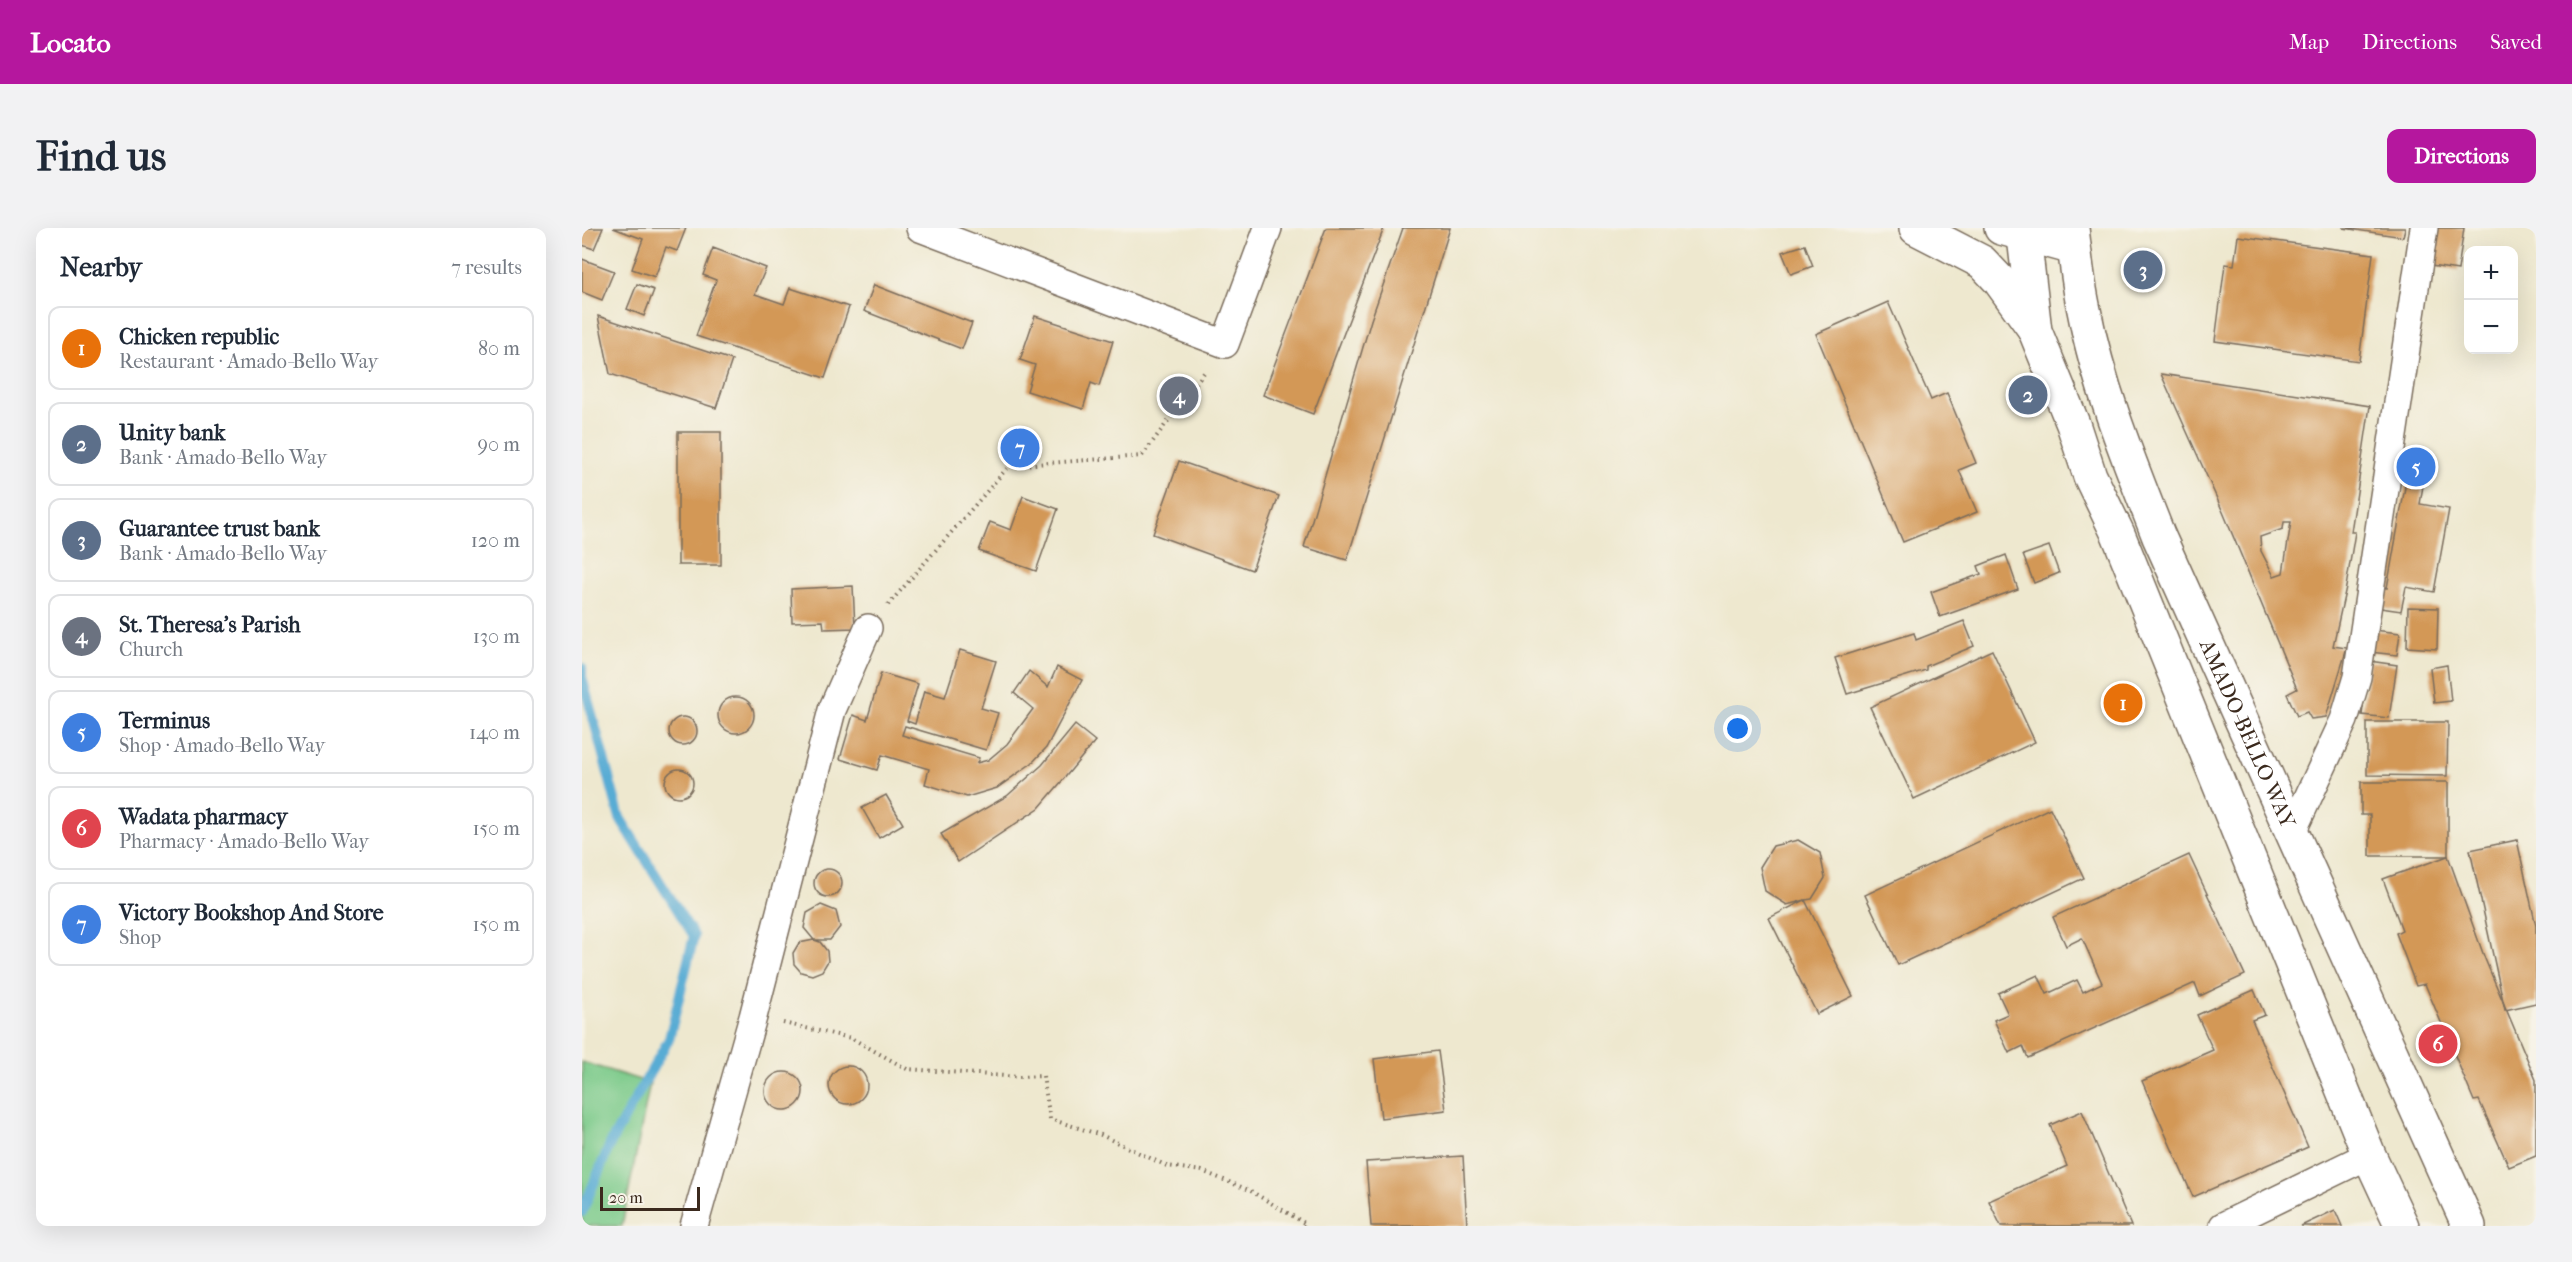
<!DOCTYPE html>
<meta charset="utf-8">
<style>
:root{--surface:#fff;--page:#f2f2f3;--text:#1f2937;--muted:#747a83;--line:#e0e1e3;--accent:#b5179e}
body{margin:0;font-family:"IM FELL French Canon",serif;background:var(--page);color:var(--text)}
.controls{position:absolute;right:18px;top:18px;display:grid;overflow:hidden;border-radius:12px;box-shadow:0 6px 24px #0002}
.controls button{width:54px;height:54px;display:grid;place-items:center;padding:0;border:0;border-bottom:2px solid var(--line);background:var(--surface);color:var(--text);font:30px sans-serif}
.scale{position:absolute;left:18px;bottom:15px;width:100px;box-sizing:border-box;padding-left:6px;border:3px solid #3b2a1e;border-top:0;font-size:16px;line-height:21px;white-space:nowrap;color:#3b2a1e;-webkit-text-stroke:4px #f7f3e8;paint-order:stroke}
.you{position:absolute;left:1156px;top:501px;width:21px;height:21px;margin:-15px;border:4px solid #fff;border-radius:50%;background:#1a73e8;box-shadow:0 0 0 9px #1a73e833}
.badge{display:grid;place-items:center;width:39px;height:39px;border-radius:50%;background:var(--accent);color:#fff;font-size:20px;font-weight:700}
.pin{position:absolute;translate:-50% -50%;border:3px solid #fff;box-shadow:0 2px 6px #0006}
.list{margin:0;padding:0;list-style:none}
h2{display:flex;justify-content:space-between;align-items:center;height:78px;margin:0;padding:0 24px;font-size:26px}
h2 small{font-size:20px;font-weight:400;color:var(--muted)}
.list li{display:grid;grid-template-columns:39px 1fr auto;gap:18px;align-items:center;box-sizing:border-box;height:84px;margin:0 12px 12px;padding:0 12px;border:2px solid var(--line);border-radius:12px}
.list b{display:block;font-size:22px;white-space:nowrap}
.list p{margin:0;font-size:20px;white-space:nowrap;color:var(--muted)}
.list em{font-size:20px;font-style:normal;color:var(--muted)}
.map{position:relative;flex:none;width:1954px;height:998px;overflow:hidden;border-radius:12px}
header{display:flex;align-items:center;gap:36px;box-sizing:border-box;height:84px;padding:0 30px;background:var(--accent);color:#fff}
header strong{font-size:28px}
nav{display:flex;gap:33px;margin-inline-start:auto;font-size:21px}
.intro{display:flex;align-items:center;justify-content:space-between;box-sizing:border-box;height:144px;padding:0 36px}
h1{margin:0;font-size:42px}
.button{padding:15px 27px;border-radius:12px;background:var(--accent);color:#fff;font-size:21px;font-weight:700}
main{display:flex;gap:36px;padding:0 36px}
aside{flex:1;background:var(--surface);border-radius:12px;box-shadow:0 6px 24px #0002}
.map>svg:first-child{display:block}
.green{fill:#7bca8a;stroke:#5b7a54;stroke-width:1.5}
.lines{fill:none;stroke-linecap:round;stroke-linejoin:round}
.stream{stroke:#58acd4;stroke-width:10}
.building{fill:#d39856;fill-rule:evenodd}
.minor-casing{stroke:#7a6c5c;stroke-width:30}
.tertiary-casing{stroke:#7a6c5c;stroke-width:36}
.primary-casing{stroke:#7a6c5c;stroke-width:36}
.path{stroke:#7a6c5c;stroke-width:4;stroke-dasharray:1.5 4.5;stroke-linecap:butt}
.minor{stroke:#fff;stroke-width:27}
.tertiary{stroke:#fff;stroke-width:33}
.primary{stroke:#fff;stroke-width:33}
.labels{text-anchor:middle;stroke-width:4.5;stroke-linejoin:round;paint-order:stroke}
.street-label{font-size:21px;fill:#3b2a1e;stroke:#f7f3e8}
</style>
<header>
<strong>Locato</strong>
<nav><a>Map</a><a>Directions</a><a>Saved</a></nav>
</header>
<div class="intro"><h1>Find us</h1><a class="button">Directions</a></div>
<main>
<aside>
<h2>Nearby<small>7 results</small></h2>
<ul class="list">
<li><span class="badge" style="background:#e8710a">1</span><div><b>Chicken republic</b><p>Restaurant · Amado-Bello Way</p></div><em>80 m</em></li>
<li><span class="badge" style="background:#5c6f8a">2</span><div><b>Unity bank</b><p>Bank · Amado-Bello Way</p></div><em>90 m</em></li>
<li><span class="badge" style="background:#5c6f8a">3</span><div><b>Guarantee trust bank</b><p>Bank · Amado-Bello Way</p></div><em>120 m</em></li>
<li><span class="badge" style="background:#6b7280">4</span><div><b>St. Theresa's Parish</b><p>Church</p></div><em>130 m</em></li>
<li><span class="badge" style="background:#3f7fe0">5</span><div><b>Terminus</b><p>Shop · Amado-Bello Way</p></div><em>140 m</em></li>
<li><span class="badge" style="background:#e0444e">6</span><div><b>Wadata pharmacy</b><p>Pharmacy · Amado-Bello Way</p></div><em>150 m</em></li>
<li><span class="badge" style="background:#3f7fe0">7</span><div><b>Victory Bookshop And Store</b><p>Shop</p></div><em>150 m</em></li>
</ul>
</aside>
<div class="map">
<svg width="1954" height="998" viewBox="0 0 1954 998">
<rect width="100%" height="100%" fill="#f7f3e8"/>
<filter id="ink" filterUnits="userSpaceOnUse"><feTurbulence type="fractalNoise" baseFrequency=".0167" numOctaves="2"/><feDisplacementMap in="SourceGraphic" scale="12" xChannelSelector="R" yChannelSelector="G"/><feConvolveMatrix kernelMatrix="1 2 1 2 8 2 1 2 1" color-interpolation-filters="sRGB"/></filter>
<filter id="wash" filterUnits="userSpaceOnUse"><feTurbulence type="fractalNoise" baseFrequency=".008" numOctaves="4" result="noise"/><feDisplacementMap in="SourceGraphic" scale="24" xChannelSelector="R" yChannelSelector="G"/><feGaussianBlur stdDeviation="1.35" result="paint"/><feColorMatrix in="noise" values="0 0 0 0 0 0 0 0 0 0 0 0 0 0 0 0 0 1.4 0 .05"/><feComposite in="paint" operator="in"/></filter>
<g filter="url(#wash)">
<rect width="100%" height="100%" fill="#eee8cf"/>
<path class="green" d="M0,834L68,855L40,998H0Z"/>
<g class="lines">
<path class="stream" d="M0,440V449L38,590L112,708L87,811L29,914L0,984"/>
</g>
<g id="blocks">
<g class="building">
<path d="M0,0H21L12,21L0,17Z"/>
<path d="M31,0H104L95,23L84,19L73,49L50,41L61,11Z"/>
<path d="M744,0H802L731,186L681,167Z"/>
<path d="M821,0H868L765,332L722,319L789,92Z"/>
<path d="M1761,0H1823L1821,9Z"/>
<path d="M1854,0H1882L1876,42L1849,38Z"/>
<path d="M1656,8L1791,26L1777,133L1633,113L1643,36L1652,37Z"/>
<path d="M1223,17L1231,38L1209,46L1200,24Z"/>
<path d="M131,20L184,40L173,66L202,76L208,60L267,79L243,150L114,108L134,52L121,47Z"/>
<path d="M0,31L32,43L20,72L0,64Z"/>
<path d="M55,56L72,62L62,88L45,81Z"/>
<path d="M292,57L390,95L380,121L282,83Z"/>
<path d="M1306,74L1349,172L1365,165L1394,235L1377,242L1395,284L1321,314L1234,106Z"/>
<path d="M16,88L150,132L134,180L28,146Z"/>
<path d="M453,88L531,113L517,158L509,155L501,181L445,163L453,137L438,132Z"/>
<path d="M1579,146L1788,178L1769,304H1773L1764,359L1751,418L1765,420L1744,489L1729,491L1725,484L1715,488L1705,466L1715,461L1641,284ZM1702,294H1709L1701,345L1692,348L1679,323L1678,309L1701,301Z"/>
<rect x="96" y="204" width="43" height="133"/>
<path d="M1828,231L1845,234L1838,276L1867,281L1852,364L1824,359L1819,383L1792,379L1796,358L1805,360Z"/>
<path d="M597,233L697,268L670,342L571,306Z"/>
<path d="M441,268L476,281L454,343L397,323L408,294L429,302Z"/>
<path d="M1467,318L1477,345L1452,355L1441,327Z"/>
<path d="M1424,327L1436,361L1358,389L1349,364L1399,346L1396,338Z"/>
<path d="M271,358L273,400L242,401L241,393L210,394L209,361Z"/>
<path d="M1826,379L1856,380L1855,421L1825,419Z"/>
<path d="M1382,393L1392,418L1344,438V442L1265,466L1253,430L1332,405L1334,412Z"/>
<path d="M1791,402L1818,405L1815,427L1788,424Z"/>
<path d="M378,422L414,433L399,480L416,485L404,522L323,498L320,507L397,530L395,535L406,532L425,516L451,481L432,465L447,443L466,459L475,439L500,452L464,520L450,535L415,560L385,569L343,556L347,541L300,527L295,542L258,531L271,487L285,492L299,445L336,456L325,493L333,496L342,463L363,469Z"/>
<path d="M1410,422L1453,514L1332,571L1288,479Z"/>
<path d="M1787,433L1815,437L1807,490L1780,487Z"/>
<path d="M1865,437L1869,473L1852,475L1848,440Z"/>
<circle cx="154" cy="487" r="18"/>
<circle cx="101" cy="503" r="14"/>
<path d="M1785,494H1866L1865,548L1785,547Z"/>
<path d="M493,497L513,513L480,553L457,580L376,634L359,606L425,568L460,537Z"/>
<circle cx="97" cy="555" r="14"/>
<path d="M1779,554H1866V628H1788V587H1779Z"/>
<path d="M304,567L321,596L297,610L280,580Z"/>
<path d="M1468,580L1502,650L1316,737L1283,667Z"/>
<path d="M1216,612L1238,625L1243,650L1230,671L1223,672L1271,768L1235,786L1187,690L1223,672L1205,677L1183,663L1178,639L1191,618Z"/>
<path d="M1935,612L1954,698V775L1923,782L1888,622Z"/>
<path d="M1607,627L1663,747L1618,768L1613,755L1446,830L1441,818L1427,825L1412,792L1426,786L1416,765L1456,747L1465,766L1495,752L1501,764L1520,755L1500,710L1484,718L1471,689Z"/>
<path d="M1866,628L1903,731L1954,852V928L1927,939L1897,872L1892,873L1843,756L1834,758L1814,705L1820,702L1801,651Z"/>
<circle cx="246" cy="655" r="14"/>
<path d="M239,677L254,683L258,699L248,712H232L238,714L245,723L246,733L240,743L230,747L219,744L212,736L211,725L217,715L232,712L222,700L225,685Z"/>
<path d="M1672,762L1683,787L1670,792L1726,919L1611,969L1560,853L1631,822L1615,787Z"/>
<path d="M856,823L864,882L799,890L792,831Z"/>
<circle cx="266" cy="857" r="19"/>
<circle cx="202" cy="863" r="19"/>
<path d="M1500,883L1549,998H1419L1407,973L1485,938L1468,897Z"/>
<path d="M881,928L885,998H789L784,934Z"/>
<path d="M1753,982L1760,998H1719Z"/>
</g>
</g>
</g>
<g filter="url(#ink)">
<use href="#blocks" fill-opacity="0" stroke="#7a6c5c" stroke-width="1.5"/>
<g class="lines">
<defs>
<g id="minor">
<path d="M338,0L643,116L686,0"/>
<path d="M1710,604L1762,492L1775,449L1842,0"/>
<path d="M112,998L171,789L250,482L286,400"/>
<path d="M1641,998L1787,927"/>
</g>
<path id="tertiary" d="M1419,0L1492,20"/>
<g id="primary">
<path d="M1334,0L1400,34L1417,52L1451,99"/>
<path d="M1441,0L1453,103L1491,196L1508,248L1536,306L1787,927L1820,998"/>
<path id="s1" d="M1490,0C1493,27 1496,55 1502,82C1517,160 1548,235 1577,309L1887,998"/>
</g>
</defs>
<use href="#minor" class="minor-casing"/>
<use href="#tertiary" class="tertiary-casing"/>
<use href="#primary" class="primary-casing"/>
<g class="path">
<path d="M306,377L427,238L560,228L624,142"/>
<path d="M201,795L269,810L325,841L437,849L461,848L468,891L519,907L585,938L620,943L667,962L724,996L722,998"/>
</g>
<use href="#minor" class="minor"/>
<use href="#tertiary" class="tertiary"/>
<use href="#primary" class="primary"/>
</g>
</g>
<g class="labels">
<g class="street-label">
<text dy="7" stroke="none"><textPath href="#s1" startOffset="538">AMADO-BELLO WAY</textPath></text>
</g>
</g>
</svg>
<div class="controls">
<button>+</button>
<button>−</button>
</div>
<div class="scale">20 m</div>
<div class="you"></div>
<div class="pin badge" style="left:1541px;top:475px;background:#e8710a">1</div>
<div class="pin badge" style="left:1446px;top:167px;background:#5c6f8a">2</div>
<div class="pin badge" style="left:1561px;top:42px;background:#5c6f8a">3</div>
<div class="pin badge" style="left:597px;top:168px;background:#6b7280">4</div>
<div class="pin badge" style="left:1834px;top:239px;background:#3f7fe0">5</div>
<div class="pin badge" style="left:1856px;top:816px;background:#e0444e">6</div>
<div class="pin badge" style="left:438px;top:220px;background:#3f7fe0">7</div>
</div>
</main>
